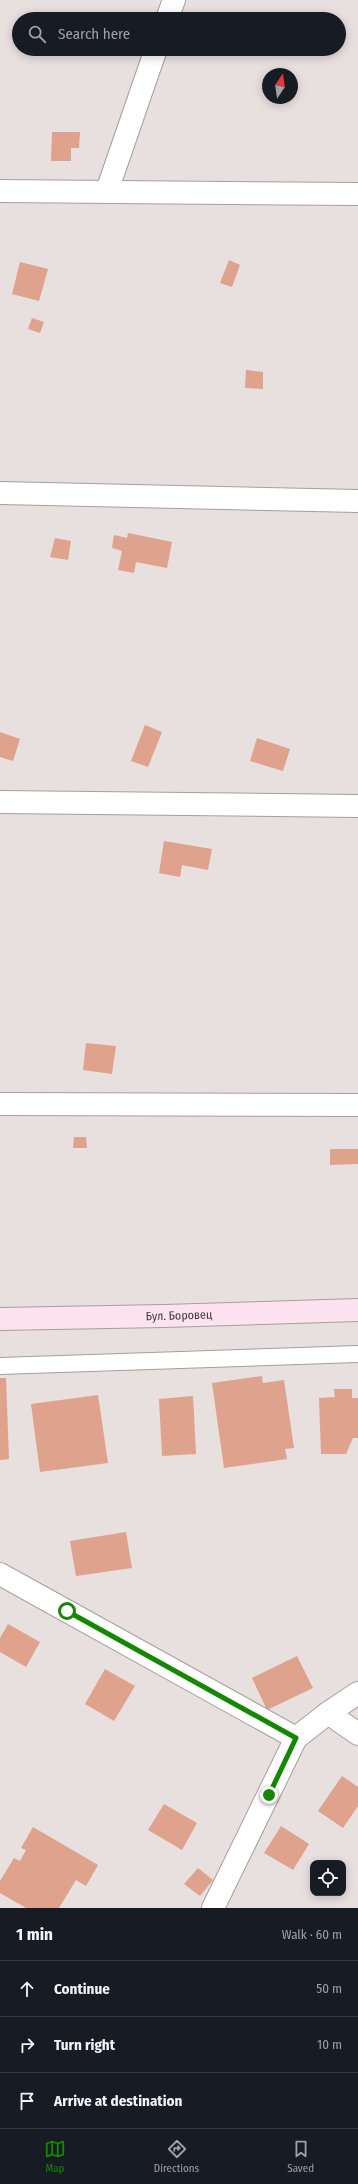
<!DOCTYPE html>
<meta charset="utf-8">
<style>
:root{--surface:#171b24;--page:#20242c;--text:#f1f3f6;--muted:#9ea1a6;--line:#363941;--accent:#158703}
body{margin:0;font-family:"Fira Sans Condensed",sans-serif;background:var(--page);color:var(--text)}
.controls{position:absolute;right:12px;bottom:12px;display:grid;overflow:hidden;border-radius:8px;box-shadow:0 2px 10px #0003}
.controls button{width:36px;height:36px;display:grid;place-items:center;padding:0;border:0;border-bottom:1px solid var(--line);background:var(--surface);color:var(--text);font:20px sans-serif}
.compass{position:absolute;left:262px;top:68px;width:36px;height:36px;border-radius:50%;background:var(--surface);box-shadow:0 2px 10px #0003;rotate:13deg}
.stop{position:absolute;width:12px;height:12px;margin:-9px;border:3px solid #158703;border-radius:50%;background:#fff}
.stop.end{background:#158703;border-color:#fff;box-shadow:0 1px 4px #0008}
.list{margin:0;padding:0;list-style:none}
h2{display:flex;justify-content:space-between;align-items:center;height:52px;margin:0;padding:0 16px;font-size:17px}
h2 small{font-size:13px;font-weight:400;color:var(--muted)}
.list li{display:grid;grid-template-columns:26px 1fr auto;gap:12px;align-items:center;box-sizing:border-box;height:56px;padding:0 16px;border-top:1px solid var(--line)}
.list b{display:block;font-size:15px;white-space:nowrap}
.list em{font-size:13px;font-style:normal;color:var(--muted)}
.icon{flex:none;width:22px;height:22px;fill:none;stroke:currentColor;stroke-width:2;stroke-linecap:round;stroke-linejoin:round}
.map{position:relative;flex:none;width:358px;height:1908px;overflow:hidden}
.search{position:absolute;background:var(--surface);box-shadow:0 2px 10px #0003;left:12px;right:12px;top:12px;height:44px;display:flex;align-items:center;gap:10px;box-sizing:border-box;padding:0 14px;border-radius:22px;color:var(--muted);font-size:15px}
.sheet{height:220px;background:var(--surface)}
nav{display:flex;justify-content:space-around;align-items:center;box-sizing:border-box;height:56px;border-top:1px solid var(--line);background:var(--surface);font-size:11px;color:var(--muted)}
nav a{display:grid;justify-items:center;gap:2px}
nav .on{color:var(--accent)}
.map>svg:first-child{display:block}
.building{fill:#dea28d}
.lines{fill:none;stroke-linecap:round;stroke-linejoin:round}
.lane-casing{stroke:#a79e9e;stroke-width:18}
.street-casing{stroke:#a79e9e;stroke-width:24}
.secondary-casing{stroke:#a79e9e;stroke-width:24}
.lane{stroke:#fff;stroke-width:16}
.street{stroke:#fff;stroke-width:22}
.secondary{stroke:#fde2ef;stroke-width:22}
.route{stroke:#158703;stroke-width:5}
.labels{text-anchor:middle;stroke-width:4;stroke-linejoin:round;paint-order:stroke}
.street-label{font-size:12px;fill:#3e3b3b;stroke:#f5ecec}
</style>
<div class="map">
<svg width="358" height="1908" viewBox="0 0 358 1908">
<rect width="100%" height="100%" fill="#e8dfdf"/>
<g class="building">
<path d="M52,132H80L79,148H71V161H51Z"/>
<path d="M229,260L240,265L232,287L220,283Z"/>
<path d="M20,262L48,269L39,301L12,294Z"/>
<path d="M32,318L44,322L40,333L28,329Z"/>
<path d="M246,370L263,372V389L245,388Z"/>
<path d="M128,533L172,542L167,568L136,562L134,573L118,570L122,551L112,548L114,535L127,538Z"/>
<path d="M55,538L71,541L68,560L50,557Z"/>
<path d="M145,725L162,732L148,767L131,761Z"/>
<path d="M0,732L20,739L13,761L0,757Z"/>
<path d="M257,738L290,749L283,771L250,761Z"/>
<path d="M164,841L212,849L208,870L182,865L180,877L159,873Z"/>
<path d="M86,1043L116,1046L112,1074L83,1070Z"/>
<path d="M74,1137H86L87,1148H73Z"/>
<path d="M330,1149H358V1164L330,1165Z"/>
<path d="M262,1376L263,1383L284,1380L294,1448L285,1449L287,1459L224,1468L212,1383Z"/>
<path d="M0,1378H6L9,1459L0,1460Z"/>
<path d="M334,1389H352V1398H358V1438H353L346,1454H321L319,1398L335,1397Z"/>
<path d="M98,1395L108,1463L40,1472L31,1404Z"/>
<path d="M193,1396L196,1454L162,1456L159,1399Z"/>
<path d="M126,1532L132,1568L76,1576L70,1541Z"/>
<path d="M8,1624L40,1642L26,1667L0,1652V1638Z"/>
<path d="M297,1656L313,1688L267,1710L252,1678Z"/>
<path d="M105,1669L135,1686L114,1721L85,1704Z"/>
<path d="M342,1776L358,1787V1806L343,1828L318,1811Z"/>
<path d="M164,1804L197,1823L182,1850L148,1830Z"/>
<path d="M281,1826L309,1844L293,1870L264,1853Z"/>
<path d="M33,1827L98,1865L86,1886L76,1880L59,1908H26L0,1893V1881L14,1858L20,1861L26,1850L21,1848Z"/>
<path d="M198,1868L213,1880L200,1896L184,1884Z"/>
</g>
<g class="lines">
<defs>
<path id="lane" d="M0,1366L358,1354"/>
<g id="street">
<path d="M167,19L174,0"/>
<path d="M0,191L358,194"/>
<path d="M107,191L156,49"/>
<path d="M0,493L358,501"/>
<path d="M0,802L358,806"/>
<path d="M0,1104L358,1105"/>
<path d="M0,1574L296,1738L213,1908"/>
<path d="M328,1713L358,1734"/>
<path d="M296,1738L328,1713L358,1693"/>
</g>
<g id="secondary">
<path id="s1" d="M0,1319L164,1316L358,1310"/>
</g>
</defs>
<use href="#lane" class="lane-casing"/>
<use href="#street" class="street-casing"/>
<use href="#secondary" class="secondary-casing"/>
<use href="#lane" class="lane"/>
<use href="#street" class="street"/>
<use href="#secondary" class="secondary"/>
</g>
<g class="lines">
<path class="route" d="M67,1611L296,1738L269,1795"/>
</g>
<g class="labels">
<g class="street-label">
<text dy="4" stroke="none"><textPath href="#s1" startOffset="179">Бул. Боровец</textPath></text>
</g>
</g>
</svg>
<div class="controls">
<button><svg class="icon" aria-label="locate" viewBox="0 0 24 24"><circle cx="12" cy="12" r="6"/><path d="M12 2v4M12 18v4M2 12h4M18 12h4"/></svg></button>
</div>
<svg class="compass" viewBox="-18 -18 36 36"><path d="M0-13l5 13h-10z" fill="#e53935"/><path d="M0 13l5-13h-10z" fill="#9ea1a6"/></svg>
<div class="stop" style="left:67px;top:1611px"></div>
<div class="stop end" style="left:269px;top:1795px"></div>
<div class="search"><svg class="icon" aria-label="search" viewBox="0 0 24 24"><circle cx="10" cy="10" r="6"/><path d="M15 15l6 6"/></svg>Search here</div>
</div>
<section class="sheet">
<h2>1 min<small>Walk · 60 m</small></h2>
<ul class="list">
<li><svg class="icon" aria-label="ahead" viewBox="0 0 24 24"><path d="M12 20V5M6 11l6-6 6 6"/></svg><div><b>Continue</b></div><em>50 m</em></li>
<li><svg class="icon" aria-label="right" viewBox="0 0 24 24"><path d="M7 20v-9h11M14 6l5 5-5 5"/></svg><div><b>Turn right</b></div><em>10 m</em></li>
<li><svg class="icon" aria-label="arrive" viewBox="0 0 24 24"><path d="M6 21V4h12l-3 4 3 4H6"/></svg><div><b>Arrive at destination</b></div></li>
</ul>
</section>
<nav>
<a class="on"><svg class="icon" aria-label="map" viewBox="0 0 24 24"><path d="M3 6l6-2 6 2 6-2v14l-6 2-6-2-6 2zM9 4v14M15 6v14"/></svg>Map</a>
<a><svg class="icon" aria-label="directions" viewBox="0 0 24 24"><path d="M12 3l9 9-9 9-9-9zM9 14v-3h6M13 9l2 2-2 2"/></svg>Directions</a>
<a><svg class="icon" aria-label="saved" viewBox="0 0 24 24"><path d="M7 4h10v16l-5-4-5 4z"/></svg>Saved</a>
</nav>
